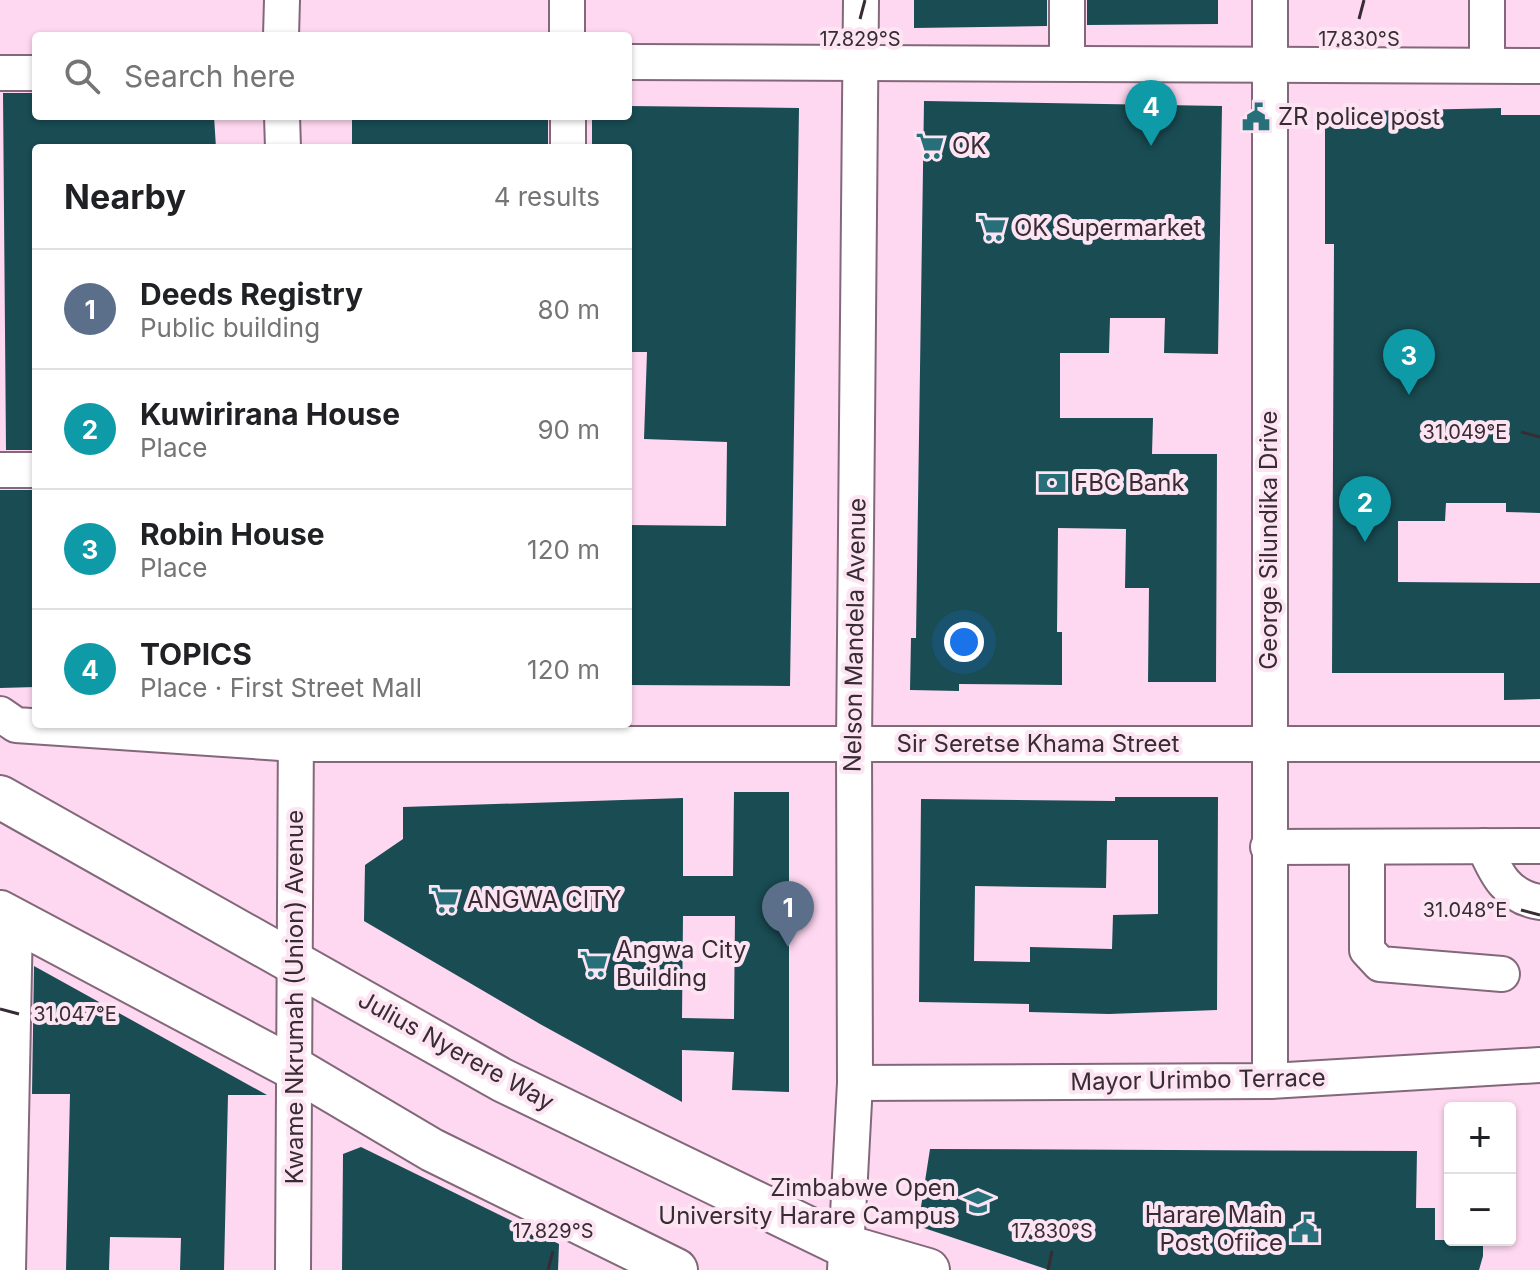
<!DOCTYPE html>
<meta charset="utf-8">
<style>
:root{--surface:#fff;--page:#f6f6f6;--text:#202124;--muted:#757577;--line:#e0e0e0;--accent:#276f79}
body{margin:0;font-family:Inter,sans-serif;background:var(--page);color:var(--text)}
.controls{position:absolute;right:24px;bottom:24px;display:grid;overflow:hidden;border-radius:8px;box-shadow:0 2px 6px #0004}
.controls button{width:72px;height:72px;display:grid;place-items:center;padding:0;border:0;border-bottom:2px solid var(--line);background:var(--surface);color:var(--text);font:40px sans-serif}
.you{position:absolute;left:964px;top:642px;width:28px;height:28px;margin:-20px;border:6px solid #fff;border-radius:50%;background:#1a73e8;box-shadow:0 0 0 12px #1a73e833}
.badge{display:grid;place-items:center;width:52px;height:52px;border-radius:50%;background:var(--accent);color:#fff;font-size:26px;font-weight:700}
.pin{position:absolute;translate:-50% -66px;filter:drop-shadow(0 2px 4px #0008)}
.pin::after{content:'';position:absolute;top:42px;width:28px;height:24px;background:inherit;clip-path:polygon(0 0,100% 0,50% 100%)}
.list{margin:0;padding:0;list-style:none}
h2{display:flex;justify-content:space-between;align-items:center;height:104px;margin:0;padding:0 32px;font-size:34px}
h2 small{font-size:26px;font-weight:400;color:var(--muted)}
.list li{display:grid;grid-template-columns:52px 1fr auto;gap:24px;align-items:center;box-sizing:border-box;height:120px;padding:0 32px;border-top:2px solid var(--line)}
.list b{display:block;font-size:30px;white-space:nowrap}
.list p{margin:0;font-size:26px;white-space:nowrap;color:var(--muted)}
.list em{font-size:26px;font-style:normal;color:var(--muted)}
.icon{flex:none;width:44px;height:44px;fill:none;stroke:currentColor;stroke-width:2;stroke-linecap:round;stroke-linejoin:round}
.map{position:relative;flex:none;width:1540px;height:1270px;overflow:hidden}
.search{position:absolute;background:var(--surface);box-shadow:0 2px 6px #0004;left:32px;top:32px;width:600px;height:88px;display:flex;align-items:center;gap:20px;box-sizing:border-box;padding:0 28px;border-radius:8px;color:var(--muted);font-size:30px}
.panel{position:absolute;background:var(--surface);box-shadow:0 2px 6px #0004;left:32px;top:144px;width:600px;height:584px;border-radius:8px}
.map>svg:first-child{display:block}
.built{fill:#fed8f0;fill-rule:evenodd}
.building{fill:#194c53;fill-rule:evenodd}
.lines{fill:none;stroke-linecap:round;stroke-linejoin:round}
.minor-casing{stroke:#83687a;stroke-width:38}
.major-casing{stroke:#83687a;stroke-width:46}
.minor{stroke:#fff;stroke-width:34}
.major{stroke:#fff;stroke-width:42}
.ticks{fill:none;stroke:#382c34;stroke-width:3}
.labels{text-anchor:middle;stroke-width:8;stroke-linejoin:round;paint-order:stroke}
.poi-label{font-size:24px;fill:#382c34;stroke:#fde4f3;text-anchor:start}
.street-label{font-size:24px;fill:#382c34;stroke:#fde4f3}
.ticks-label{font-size:20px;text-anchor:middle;fill:#382c34;stroke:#fde4f3;stroke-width:8;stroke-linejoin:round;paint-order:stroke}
</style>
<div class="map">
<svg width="1540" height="1270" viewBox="0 0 1540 1270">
<rect width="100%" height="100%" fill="#fde4f3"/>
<path class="built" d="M0,0H1540V1270H0ZM36,36H628V116H36ZM36,148H628V724H36ZM1450,1108H1510V1240H1450Z"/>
<g class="building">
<path d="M914,0H1047V26L914,28Z"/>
<path d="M1087,0H1218V24L1087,25Z"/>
<path d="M3,93H36V116H214L216,148H36V450H6Z"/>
<path d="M924,101L1222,106L1218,354L1164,353L1165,318H1110L1109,353H1060V418H1153L1152,454H1217L1216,682H1148L1149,588H1125L1126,529L1058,528L1057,632H1062V685L959,684V691L910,690L911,638H916Z"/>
<path d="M628,106L799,108L790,686L628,685V525L726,526L727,442L644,439L647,352H629L628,148H592V116H628Z"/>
<path d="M1501,108V115H1540V513L1506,512V503H1446L1445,521H1398V582L1540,583V699L1504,700V673H1332L1334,244H1325V112Z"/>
<rect x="352" y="116" width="196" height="32"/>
<path d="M0,490H36V687L0,688Z"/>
<path d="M734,792H789V1092L732,1090L734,1052L682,1050V1102L540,1024L364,921L365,865L403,839V807L683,798V876H733ZM683,916H735L734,1019L682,1018Z"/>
<path d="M1115,797H1218L1217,1010L1109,1014L1029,1012V1004L919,1002L921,799L1115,801ZM1107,840H1158V914L1113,915L1112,949L1030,947V962L974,961L975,886L1106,888Z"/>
<path d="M34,966L267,1095H228L224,1270H180L181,1238L110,1237L109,1270H66L70,1094H32Z"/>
<path d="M361,1147L559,1244L558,1270H342L343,1154Z"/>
<path d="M930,1149L1417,1151L1416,1208H1435V1240H1483V1256L1479,1270H1049L918,1226Z"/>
</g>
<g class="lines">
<defs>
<g id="minor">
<path d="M1067,0V63"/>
<path d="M281,36L282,0"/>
<path d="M567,36V0"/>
<path d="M628,62L1540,66"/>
<path d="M1487,64V0"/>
<path d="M0,73H36"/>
<path d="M282,116L283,148"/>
<path d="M568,116V148"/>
<path d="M0,470H36"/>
<path d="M0,714L16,725L296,744H1540"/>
<path d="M1484,846C1496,874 1507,897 1540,902"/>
<path d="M1268,847L1540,846"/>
<path d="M1367,847V950L1380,964L1502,974"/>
<path d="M1270,1081V0"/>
<path d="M855,1083L1270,1081L1540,1065"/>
<path d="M8,1270L15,920"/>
<path d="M293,1270L296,724"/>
<path d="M845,1270L855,1083L854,744L861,0"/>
</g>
<g id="major">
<path d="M0,797L502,1080L845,1246L928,1270"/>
<path d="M0,912L295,1069L432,1150L676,1270"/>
</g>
</defs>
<use href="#minor" class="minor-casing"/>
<use href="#major" class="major-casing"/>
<use href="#minor" class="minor"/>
<use href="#major" class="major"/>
</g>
<path class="ticks" d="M860,19L865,0M1359,19L1364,0M1521,432L1540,437M1521,910L1540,915M0,1009L19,1014M548,1270L553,1251M1048,1270L1052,1251"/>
<defs>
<symbol id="civic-bare" viewBox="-9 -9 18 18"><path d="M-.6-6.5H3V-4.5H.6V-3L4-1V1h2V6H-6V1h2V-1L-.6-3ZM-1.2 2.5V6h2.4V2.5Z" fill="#276f79" stroke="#fde4f3" stroke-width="2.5" paint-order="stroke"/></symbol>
<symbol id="supermarket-bare" viewBox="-9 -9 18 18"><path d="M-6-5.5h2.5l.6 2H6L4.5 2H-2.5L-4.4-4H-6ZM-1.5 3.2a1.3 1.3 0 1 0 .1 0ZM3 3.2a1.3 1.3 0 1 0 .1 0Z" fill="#276f79" stroke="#fde4f3" stroke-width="2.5" paint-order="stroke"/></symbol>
<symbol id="bank-bare" viewBox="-9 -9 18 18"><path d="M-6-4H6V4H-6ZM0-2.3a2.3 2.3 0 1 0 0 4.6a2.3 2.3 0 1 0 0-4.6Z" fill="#276f79" stroke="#fde4f3" stroke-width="2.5" paint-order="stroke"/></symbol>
<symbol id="school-bare" viewBox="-9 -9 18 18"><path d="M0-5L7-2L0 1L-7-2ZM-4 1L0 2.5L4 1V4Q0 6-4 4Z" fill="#276f79" stroke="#fde4f3" stroke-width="2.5" paint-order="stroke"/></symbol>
</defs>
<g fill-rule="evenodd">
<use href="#civic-bare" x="1236" y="97" width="40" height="40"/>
<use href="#supermarket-bare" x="910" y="126" width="40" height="40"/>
<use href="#supermarket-bare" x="972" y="208" width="40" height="40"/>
<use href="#bank-bare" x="1032" y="463" width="40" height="40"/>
<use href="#supermarket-bare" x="425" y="880" width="40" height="40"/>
<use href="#supermarket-bare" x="574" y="944" width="40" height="40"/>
<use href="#school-bare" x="958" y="1182" width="40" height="40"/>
<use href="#civic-bare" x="1285" y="1209" width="40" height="40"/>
</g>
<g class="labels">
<g class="poi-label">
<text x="1278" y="125">ZR police post</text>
<text x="952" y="154">OK</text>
<text x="1014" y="236">OK Supermarket</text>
<text x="1074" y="491">FBC Bank</text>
<text x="467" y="908">ANGWA CITY</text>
<text x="616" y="958">Angwa City<tspan x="616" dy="28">Building</tspan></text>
<text x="956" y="1196" text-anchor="end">Zimbabwe Open<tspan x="956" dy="28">University Harare Campus</tspan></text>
<text x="1283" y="1223" text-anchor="end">Harare Main<tspan x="1283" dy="28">Post Ofiice</tspan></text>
</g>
<g class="street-label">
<text transform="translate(1269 540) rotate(-90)" y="8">George Silundika Drive</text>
<text transform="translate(855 635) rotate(-89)" y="8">Nelson Mandela Avenue</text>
<text x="1038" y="752">Sir Seretse Khama Street</text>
<text transform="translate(295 997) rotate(-90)" y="8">Kwame Nkrumah (Union) Avenue</text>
<text transform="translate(456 1051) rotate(29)" y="8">Julius Nyerere Way</text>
<text transform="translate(1198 1080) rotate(-1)" y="8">Mayor Urimbo Terrace</text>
</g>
</g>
<g class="ticks-label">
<text x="860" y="46">17.829°S</text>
<text x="1359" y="46">17.830°S</text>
<text x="1465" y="439">31.049°E</text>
<text x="1465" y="917">31.048°E</text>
<text x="75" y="1021">31.047°E</text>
<text x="553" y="1238">17.829°S</text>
<text x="1052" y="1238">17.830°S</text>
</g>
</svg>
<div class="controls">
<button>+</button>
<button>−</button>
</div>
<div class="you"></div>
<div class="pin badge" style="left:788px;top:947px;background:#5c6f8a">1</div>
<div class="pin badge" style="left:1365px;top:542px;background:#0f9aa8">2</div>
<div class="pin badge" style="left:1409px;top:395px;background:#0f9aa8">3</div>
<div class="pin badge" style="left:1151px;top:146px;background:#0f9aa8">4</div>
<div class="search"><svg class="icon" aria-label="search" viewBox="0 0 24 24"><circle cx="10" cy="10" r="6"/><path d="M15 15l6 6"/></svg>Search here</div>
<section class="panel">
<h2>Nearby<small>4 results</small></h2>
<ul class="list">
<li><span class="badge" style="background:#5c6f8a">1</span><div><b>Deeds Registry</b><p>Public building</p></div><em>80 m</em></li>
<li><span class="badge" style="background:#0f9aa8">2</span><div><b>Kuwirirana House</b><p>Place</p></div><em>90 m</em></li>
<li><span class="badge" style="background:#0f9aa8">3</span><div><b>Robin House</b><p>Place</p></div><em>120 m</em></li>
<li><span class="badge" style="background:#0f9aa8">4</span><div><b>TOPICS</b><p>Place · First Street Mall</p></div><em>120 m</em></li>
</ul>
</section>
</div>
